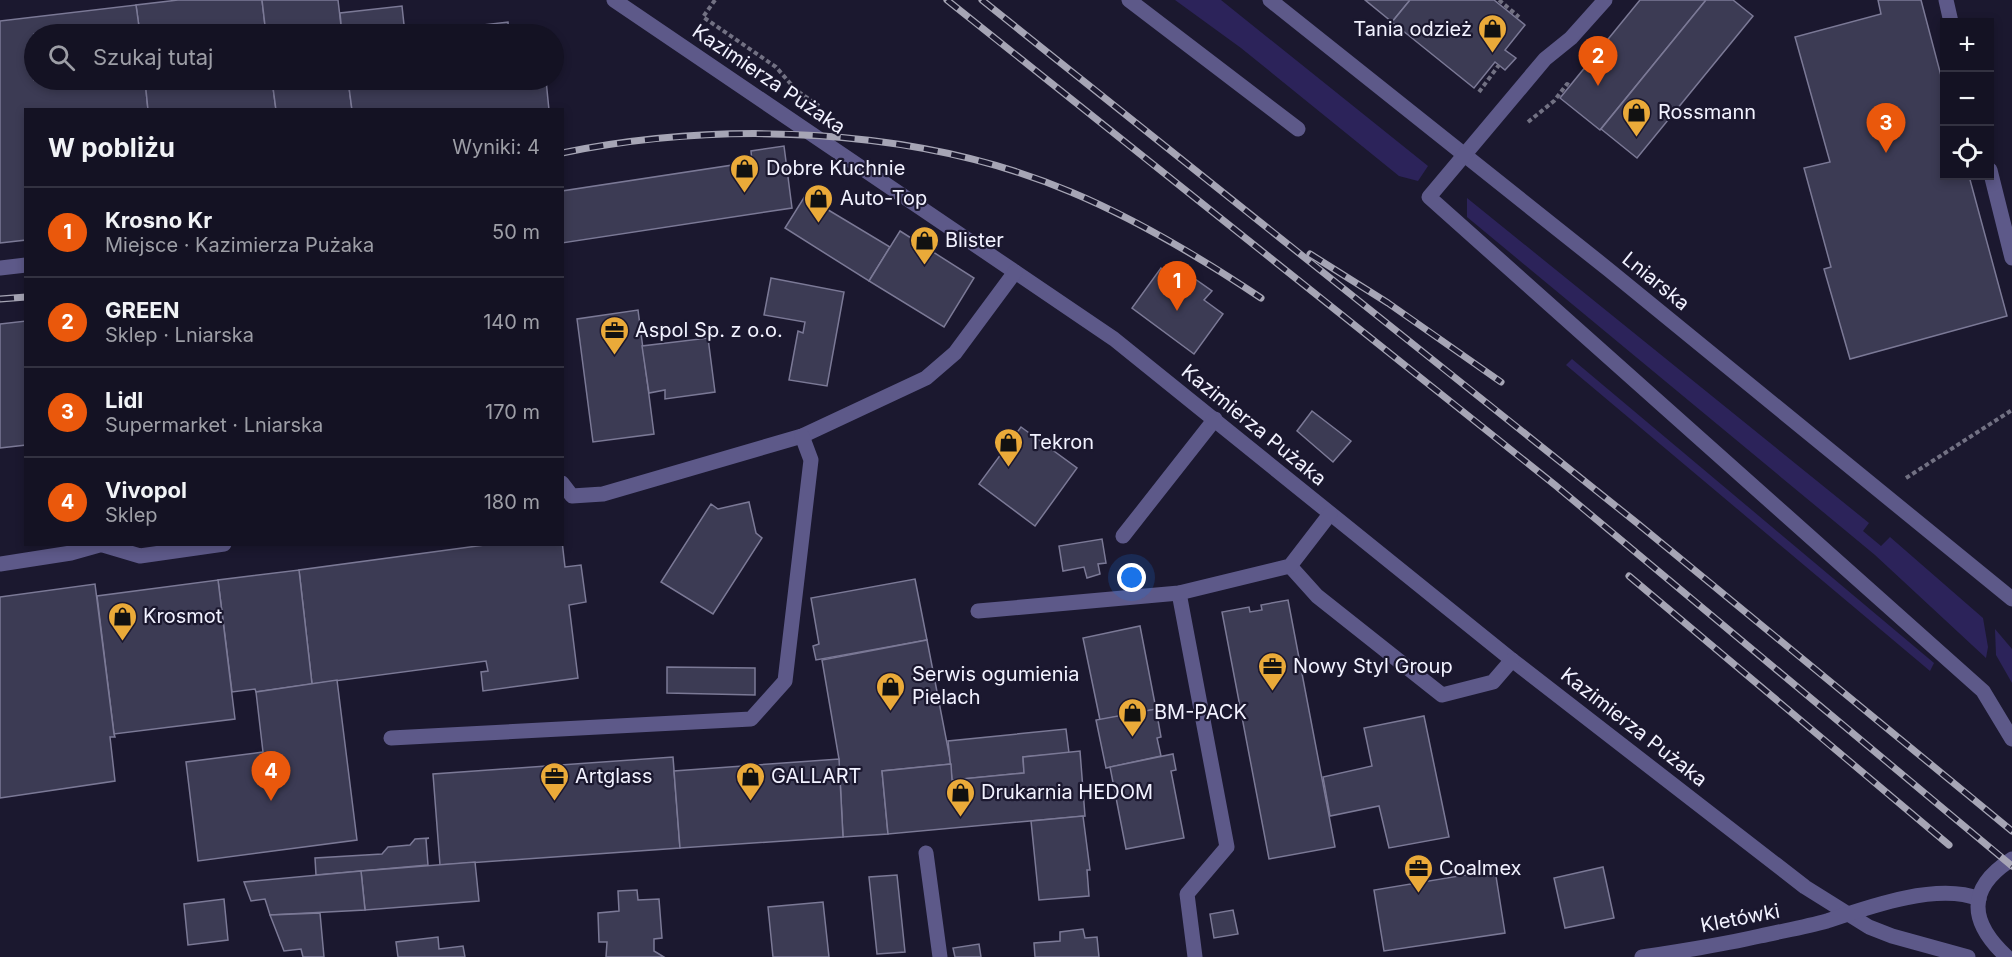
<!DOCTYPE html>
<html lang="pl">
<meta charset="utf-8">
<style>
:root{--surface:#141223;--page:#1d1b2b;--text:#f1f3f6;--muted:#9d9ea6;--line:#333241;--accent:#ea580c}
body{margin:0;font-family:Inter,sans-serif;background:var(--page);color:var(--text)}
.controls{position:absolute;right:18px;top:18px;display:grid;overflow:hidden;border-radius:0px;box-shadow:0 3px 9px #0003}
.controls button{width:54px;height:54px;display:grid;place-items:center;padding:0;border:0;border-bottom:2px solid var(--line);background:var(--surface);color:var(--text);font:30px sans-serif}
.you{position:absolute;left:1132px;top:578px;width:21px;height:21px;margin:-15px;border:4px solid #fff;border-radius:50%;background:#1a73e8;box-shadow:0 0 0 9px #1a73e833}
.badge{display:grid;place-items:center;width:39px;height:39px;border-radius:50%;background:var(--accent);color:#fff;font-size:20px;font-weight:700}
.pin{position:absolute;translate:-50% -50px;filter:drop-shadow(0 2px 3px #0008)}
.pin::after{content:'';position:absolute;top:32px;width:21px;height:18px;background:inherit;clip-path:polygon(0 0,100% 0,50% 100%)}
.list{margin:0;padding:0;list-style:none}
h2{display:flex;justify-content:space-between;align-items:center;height:78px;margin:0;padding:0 24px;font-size:26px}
h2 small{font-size:20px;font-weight:400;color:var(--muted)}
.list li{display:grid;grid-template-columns:39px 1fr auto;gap:18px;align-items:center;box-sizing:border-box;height:90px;padding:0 24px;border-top:2px solid var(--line)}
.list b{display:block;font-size:22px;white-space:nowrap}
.list p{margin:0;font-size:20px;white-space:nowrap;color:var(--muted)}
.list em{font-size:20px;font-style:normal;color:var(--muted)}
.icon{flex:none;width:33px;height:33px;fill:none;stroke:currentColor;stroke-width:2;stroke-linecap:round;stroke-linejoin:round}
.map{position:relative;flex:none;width:2012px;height:957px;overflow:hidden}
.search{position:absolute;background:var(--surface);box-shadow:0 3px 9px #0003;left:24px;top:24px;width:540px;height:66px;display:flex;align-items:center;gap:15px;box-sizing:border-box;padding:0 21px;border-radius:33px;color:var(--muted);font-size:22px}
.panel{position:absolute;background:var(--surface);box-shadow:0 3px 9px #0003;left:24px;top:108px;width:540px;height:438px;border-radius:0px}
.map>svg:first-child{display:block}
.green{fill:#2c235a}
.building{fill:#3c3b54;stroke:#7b7996;stroke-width:1.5}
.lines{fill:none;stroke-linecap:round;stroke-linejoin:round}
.path{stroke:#727183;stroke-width:4;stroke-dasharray:4.5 3;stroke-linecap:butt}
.minor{stroke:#5d5989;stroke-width:15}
.rail-casing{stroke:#a6a5b5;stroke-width:7}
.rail{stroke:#1b182f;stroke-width:4.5;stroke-dasharray:14;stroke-linecap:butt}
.labels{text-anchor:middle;stroke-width:4.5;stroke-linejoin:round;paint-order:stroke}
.poi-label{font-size:20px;fill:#f2f2ff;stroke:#1b182f;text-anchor:start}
.street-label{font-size:20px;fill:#f2f2ff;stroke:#1b182f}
</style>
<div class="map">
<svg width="2012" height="957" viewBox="0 0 2012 957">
<rect width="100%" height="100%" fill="#1b182f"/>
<g class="green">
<path d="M1175,0H1221L1428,166L1418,181L1399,176L1241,48Z"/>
<path d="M1467,198L1869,523L1863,531L1881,546L1890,537L1983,618L1988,647L1986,658L1875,555L1467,217Z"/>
<path d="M1572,359L1934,663L1930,671L1566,365Z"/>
<path d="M1995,629L2012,649V683L1996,655Z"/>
</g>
<g class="building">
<path d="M178,0H262L266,34H140L136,5Z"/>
<path d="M262,0H338L342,34H266Z"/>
<path d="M1365,0H1410L1392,22Z"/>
<path d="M1410,0H1494L1525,25L1505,50L1516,58L1505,70L1495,62L1474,88L1392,22Z"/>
<path d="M1640,0H1706L1600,130L1560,98Z"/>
<path d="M1706,0H1733L1753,16L1637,158L1601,129Z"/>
<path d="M1878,0H1921L1944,87V176H1969L2007,316L1850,359L1824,269L1831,267L1804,168L1830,162L1795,37L1881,14Z"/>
<path d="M136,5L140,34H34V80H145L148,110H26V240L0,243V21Z"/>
<path d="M402,6L405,34L508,22L509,34H342L340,13Z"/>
<path d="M145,80H272L276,110H148Z"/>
<path d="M272,80H348L352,110H276Z"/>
<path d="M348,80H546L549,110H352Z"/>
<path d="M784,146L792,208L562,243V191L752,162L751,151Z"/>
<path d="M805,196L890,247L869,281L785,228Z"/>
<path d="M900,231L974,278L944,327L869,281Z"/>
<path d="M1161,268L1179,280L1185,272L1212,291L1204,300L1223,314L1194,354L1132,308Z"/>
<path d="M771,278L844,292L827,386L789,380L798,331L803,333L805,322L764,315Z"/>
<path d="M638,310L654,434L593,442L577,319Z"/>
<path d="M26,321V445L0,448V324Z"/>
<path d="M708,338L715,392L665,399V390L649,393L642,346Z"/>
<path d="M1312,411L1351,441L1333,462L1297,431Z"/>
<path d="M1021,427L1077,468L1035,526L979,484Z"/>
<path d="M749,502L756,533L762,538L713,614L661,582L711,504L718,509Z"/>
<path d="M1102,539L1106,563L1098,564L1100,574L1087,578L1084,567L1063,571L1059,546Z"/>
<path d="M562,541L565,567L581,565L586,602L569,605L578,678L483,691L481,672L488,671L486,661L312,684L299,570L492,544H562Z"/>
<path d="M299,570L312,684L256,692L255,689L232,692L218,580Z"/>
<path d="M915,579L927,640L816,660L813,646L819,644L811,598Z"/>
<path d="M218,580L235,719L114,734L97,596Z"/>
<path d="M95,584L114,734L115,737H110L115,781L0,798V597Z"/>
<path d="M1288,600L1335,847L1269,859L1222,612L1249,607L1250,612L1262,610L1261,605Z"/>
<path d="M1140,626L1156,709L1100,720L1083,638Z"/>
<path d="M927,640L951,764L882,771L888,834L843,837L839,759L822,660Z"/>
<path d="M667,667L755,668V695L667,693Z"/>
<path d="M337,680L357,840L198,861L186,762L263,752L256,692Z"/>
<path d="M1156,709L1161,737L1157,738L1161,756L1106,768L1096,720Z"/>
<path d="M1424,716L1449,837L1389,848L1379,806L1330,816L1323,777L1372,766L1364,728Z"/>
<path d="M1066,729L1069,753L1023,757L1024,773L952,780L948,741Z"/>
<path d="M1080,751L1085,816L888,834L882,771L951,764L952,780L1024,773L1023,757Z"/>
<path d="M1173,754L1176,770L1171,771L1184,838L1126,849L1110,767Z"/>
<path d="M673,757L680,848L440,865L433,774Z"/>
<path d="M839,759L843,837L680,848L674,771Z"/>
<path d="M1083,816L1090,870H1087L1089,896L1039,900L1031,821Z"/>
<path d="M429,838L426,839L428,865L316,875L315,858L382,854L388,847L410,845L415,839Z"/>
<path d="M475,862L479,901L365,910L361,871Z"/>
<path d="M1603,867L1614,918L1565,928L1554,878Z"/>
<path d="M1495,870L1505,933L1384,951L1374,890Z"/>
<path d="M361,871L365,910L270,915L265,899L251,901L244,882Z"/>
<path d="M897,875L905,952L877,954L869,877Z"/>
<path d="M637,890L638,900L659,899L662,938L654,939V951L664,957H606L607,942H599L598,913L619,911L618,891Z"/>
<path d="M224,899L228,940L188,945L184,904Z"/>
<path d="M823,902L829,957H773L768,907Z"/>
<path d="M1233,910L1238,934L1214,938L1210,914Z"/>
<path d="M320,913L324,957H303L301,949L284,951L270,915Z"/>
<path d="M1083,929L1085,938L1097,937L1099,957H1035L1034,943L1060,941V932Z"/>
<path d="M438,937L439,949L463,946L465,957H398L396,942Z"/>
<path d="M979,944L981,957H955L953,948Z"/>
</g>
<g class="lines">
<g class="path">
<path d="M715,0L703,17L776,67L796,90L819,106"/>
<path d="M1499,0L1519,17"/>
<path d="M1479,92L1499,65"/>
<path d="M1528,122L1554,101L1567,84L1570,86"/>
<path d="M1906,478L2012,410"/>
</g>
<g class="minor">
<path d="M614,0L1114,339L1512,660L1805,887L1869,927L1892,936L1968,957"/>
<path d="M1129,0L1298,129"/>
<path d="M1270,0L1609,270L2012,599"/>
<path d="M1605,0L1571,38L1545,59L1429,197L1983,691L2012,739"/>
<path d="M1946,0L1951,22"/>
<path d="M1990,170L2012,258"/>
<path d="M0,268L26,265"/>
<path d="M562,483L572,496L603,494L802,436L926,378L955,353L1015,272"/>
<path d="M1123,536L1215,419"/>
<path d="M103,545L140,556L224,544"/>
<path d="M0,564L71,553L103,544"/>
<path d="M1290,566L1317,596L1442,695L1493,682L1512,660"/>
<path d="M1179,593L1227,847L1187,894L1195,957"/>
<path d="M978,611L1179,593L1290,566L1330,514"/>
<path d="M391,738L751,719L785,681L811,460L802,436"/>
<path d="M926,853L940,957"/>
<path d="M1642,957C1682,951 1721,945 1760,936C1782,931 1806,927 1827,921C1868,907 1938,882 1979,899"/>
<path d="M2007,957C1970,923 1965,889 2012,859"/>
</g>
<defs>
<g id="rail">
<path d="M947,0L1555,485L2012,866"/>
<path d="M982,0L1637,523L2012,831"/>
<path d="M562,153C724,120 918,127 1071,192C1138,220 1201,258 1261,298"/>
<path d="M1310,254L1388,303L1501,382"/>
<path d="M0,299L26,297"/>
<path d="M1629,576L1949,845"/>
</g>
</defs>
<use href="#rail" class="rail-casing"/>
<use href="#rail" class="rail"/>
</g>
<defs>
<symbol id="shop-pin" viewBox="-11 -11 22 30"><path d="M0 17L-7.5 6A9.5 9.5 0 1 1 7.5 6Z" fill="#eaaa39" stroke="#1b182f"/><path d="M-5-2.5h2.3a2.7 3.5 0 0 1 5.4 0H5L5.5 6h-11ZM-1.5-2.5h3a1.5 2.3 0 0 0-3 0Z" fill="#111"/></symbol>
<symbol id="office-pin" viewBox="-11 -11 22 30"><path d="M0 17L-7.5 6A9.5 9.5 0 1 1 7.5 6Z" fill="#eaaa39" stroke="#1b182f"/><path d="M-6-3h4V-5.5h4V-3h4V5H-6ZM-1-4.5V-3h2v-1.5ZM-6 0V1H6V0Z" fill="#111"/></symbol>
</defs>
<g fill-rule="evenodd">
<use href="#shop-pin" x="1476" y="12" width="33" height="45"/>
<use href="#shop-pin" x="1620" y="96" width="33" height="45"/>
<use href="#shop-pin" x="728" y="152" width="33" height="45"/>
<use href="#shop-pin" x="802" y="182" width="33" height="45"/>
<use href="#shop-pin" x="908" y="224" width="33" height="45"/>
<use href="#office-pin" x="598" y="314" width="33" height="45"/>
<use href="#shop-pin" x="992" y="426" width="33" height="45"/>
<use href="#shop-pin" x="106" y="600" width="33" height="45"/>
<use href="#office-pin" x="1256" y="650" width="33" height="45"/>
<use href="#shop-pin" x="874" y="670" width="33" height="45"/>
<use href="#shop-pin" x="1116" y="696" width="33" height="45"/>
<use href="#office-pin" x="538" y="760" width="33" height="45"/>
<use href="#shop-pin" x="734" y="760" width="33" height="45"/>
<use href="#shop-pin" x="944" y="776" width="33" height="45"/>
<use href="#office-pin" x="1402" y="852" width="33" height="45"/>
</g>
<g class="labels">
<g class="poi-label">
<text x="1472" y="36" text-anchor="end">Tania odzież</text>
<text x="1658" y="119">Rossmann</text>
<text x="766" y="175">Dobre Kuchnie</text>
<text x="840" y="205">Auto-Top</text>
<text x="945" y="247">Blister</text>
<text x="635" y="337">Aspol Sp. z o.o.</text>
<text x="1029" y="449">Tekron</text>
<text x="143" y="623">Krosmot</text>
<text x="1293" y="673">Nowy Styl Group</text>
<text x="912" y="681">Serwis ogumienia<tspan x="912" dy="23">Pielach</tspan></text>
<text x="1154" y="719">BM-PACK</text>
<text x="575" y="783">Artglass</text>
<text x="771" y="783">GALLART</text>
<text x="981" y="799">Drukarnia HEDOM</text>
<text x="1439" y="875">Coalmex</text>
</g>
<g class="street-label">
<text transform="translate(769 79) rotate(34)" y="7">Kazimierza Pużaka</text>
<text transform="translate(1656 281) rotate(39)" y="7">Lniarska</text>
<text transform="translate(1254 425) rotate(39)" y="7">Kazimierza Pużaka</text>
<text transform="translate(1634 727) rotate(38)" y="7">Kazimierza Pużaka</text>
<text transform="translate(1740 918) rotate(-11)" y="7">Kletówki</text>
</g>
</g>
</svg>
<div class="controls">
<button>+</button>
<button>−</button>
<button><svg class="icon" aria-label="locate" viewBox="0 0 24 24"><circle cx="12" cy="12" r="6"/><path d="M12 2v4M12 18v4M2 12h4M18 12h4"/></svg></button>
</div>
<div class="you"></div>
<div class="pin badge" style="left:1177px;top:311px">1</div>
<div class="pin badge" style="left:1598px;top:86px">2</div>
<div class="pin badge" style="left:1886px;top:153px">3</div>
<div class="pin badge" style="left:271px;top:801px">4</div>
<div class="search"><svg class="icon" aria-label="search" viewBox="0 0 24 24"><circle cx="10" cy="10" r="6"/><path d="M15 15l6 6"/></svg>Szukaj tutaj</div>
<section class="panel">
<h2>W pobliżu<small>Wyniki: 4</small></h2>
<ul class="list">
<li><span class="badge">1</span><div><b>Krosno Kr</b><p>Miejsce · Kazimierza Pużaka</p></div><em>50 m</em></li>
<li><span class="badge">2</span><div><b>GREEN</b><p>Sklep · Lniarska</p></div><em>140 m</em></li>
<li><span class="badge">3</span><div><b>Lidl</b><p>Supermarket · Lniarska</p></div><em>170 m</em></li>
<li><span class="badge">4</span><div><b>Vivopol</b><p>Sklep</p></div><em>180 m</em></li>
</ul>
</section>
</div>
